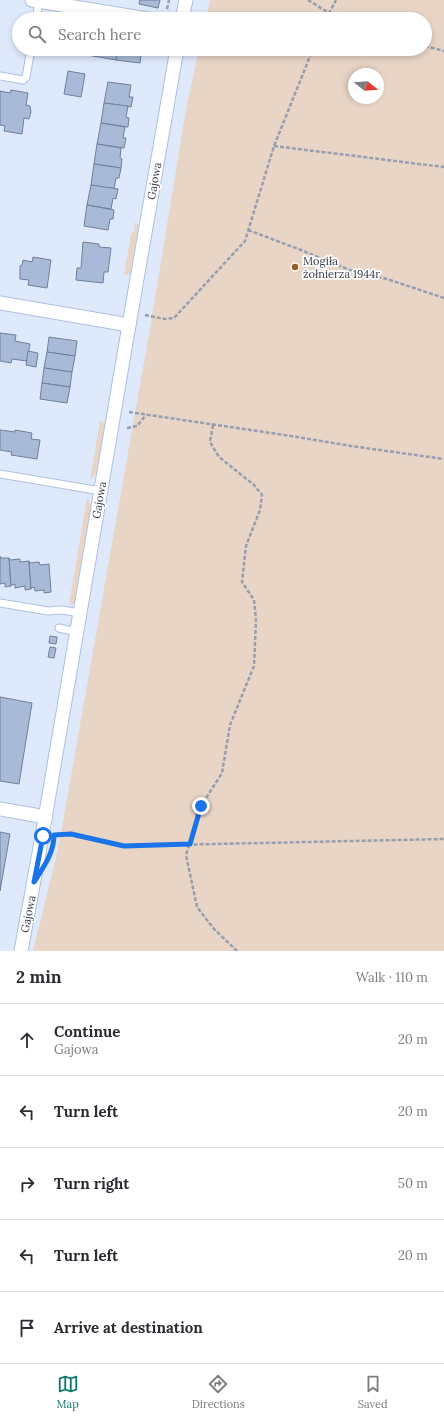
<!DOCTYPE html>
<meta charset="utf-8">
<style>
:root{--surface:#fff;--page:#f7f7f7;--text:#2b2b33;--muted:#7c7c81;--line:#e1e1e2;--accent:#0f766e}
body{margin:0;font-family:Lora,serif;background:var(--page);color:var(--text)}
.compass{position:absolute;left:348px;top:68px;width:36px;height:36px;border-radius:50%;background:var(--surface);box-shadow:0 2px 6px #0003;rotate:107deg}
.stop{position:absolute;width:12px;height:12px;margin:-9px;border:3px solid #1a73e8;border-radius:50%;background:#fff}
.stop.end{background:#1a73e8;border-color:#fff;box-shadow:0 1px 4px #0008}
.list{margin:0;padding:0;list-style:none}
h2{display:flex;justify-content:space-between;align-items:center;height:52px;margin:0;padding:0 16px;font-size:17px}
h2 small{font-size:13px;font-weight:400;color:var(--muted)}
.list li{display:grid;grid-template-columns:26px 1fr auto;gap:12px;align-items:center;box-sizing:border-box;height:72px;padding:0 16px;border-top:1px solid var(--line)}
.list b{display:block;font-size:15px;white-space:nowrap}
.list p{margin:0;font-size:13px;white-space:nowrap;color:var(--muted)}
.list em{font-size:13px;font-style:normal;color:var(--muted)}
.icon{flex:none;width:22px;height:22px;fill:none;stroke:currentColor;stroke-width:2;stroke-linecap:round;stroke-linejoin:round}
.map{position:relative;flex:none;width:444px;height:951px;overflow:hidden}
.search{position:absolute;background:var(--surface);box-shadow:0 2px 6px #0003;left:12px;right:12px;top:12px;height:44px;display:flex;align-items:center;gap:10px;box-sizing:border-box;padding:0 14px;border-radius:22px;color:var(--muted);font-size:15px}
.sheet{height:412px;background:var(--surface)}
nav{display:flex;justify-content:space-around;align-items:center;box-sizing:border-box;height:56px;border-top:1px solid var(--line);background:var(--surface);font-size:11px;color:var(--muted)}
nav a{display:grid;justify-items:center;gap:2px}
nav .on{color:var(--accent)}
.map>svg:first-child{display:block}
.green{fill:#e9d5c6;fill-rule:evenodd}
.building{fill:#a8bad8;stroke:#6f809b}
.lines{fill:none;stroke-linecap:round;stroke-linejoin:round}
.service-casing{stroke:#aec0de;stroke-width:9}
.minor-casing{stroke:#aec0de;stroke-width:15}
.path{stroke:#969faf;stroke-width:2.5;stroke-dasharray:4 2;stroke-linecap:butt}
.service{stroke:#fff;stroke-width:7}
.minor{stroke:#fff;stroke-width:13}
.route{stroke:#1a73e8;stroke-width:5}
.poi-dot{fill:#9a5b22;stroke:#fff;stroke-width:1.5}
.labels{text-anchor:middle;stroke-width:3.5;stroke-linejoin:round;paint-order:stroke}
.street-label{font-size:11px;fill:#323945;stroke:#fff}
.poi-label{font-size:11px;fill:#323945;stroke:#fff;text-anchor:start}
</style>
<div class="map">
<svg width="444" height="951" viewBox="0 0 444 951">
<rect width="100%" height="100%" fill="#dee9fc"/>
<g class="green">
<path d="M210,0H444V951H33L59,844L150,328L186,109L199,49H425V19H206ZM354,74H378V98H354Z"/>
<path d="M135,222L139,225L130,274L127,275H124L131,234L134,231Z"/>
<path d="M100,421L105,424L97,472L90,480Z"/>
<path d="M87,498L89,501L91,508L75,603L72,605L69,604Z"/>
</g>
<g class="building">
<path d="M140,0H160L158,8L139,4Z"/>
<path d="M54,49H70L69,52Z"/>
<path d="M70,49H94L93,56L70,52Z"/>
<path d="M94,49H118L116,60L93,56Z"/>
<path d="M118,49H142L140,63L116,60Z"/>
<path d="M68,71L85,74L81,97L64,94Z"/>
<path d="M108,82L131,85L129,97H133L131,107L104,103Z"/>
<path d="M11,90L28,93L26,105L30,106L31,112L29,119L24,118L22,134L4,131L5,126L0,125V91L10,93Z"/>
<path d="M104,103L128,106L126,117L129,118L128,127L101,123Z"/>
<path d="M101,123L125,127L123,138H126L124,148L97,144Z"/>
<path d="M97,144L121,148L120,158L122,159L121,168L94,164Z"/>
<path d="M94,164L121,168L119,178H116L114,189L91,185Z"/>
<path d="M91,185L118,189L116,199L113,198L111,209L87,205Z"/>
<path d="M87,205L114,210L113,219H110L108,230L84,226Z"/>
<path d="M83,242L99,244V247L111,248L108,272H104L103,283L76,280L77,268H81Z"/>
<path d="M33,257L51,260L47,288L28,285L29,280L20,279V266L22,265L23,260L32,262Z"/>
<path d="M0,333L16,335L15,341L30,344L27,361L12,359L11,363L0,361Z"/>
<path d="M49,337L77,341L75,356L47,352Z"/>
<path d="M28,351L38,353L36,367L26,365Z"/>
<path d="M47,352L75,356L72,372L44,368Z"/>
<path d="M44,368L72,372L70,387L42,383Z"/>
<path d="M42,383L70,387L67,403L40,399Z"/>
<path d="M0,430L15,432V430L32,433L31,439L40,440L37,459L11,455L12,452L0,450Z"/>
<path d="M0,556V558H9L11,586L5,587V583L0,584Z"/>
<path d="M9,558L10,560L20,559V562L29,561L31,589L25,590V586L15,588V584L12,585L11,586Z"/>
<path d="M29,561L30,563L39,562L40,565L49,564L51,592L44,593V590L35,591L34,587L31,588V589Z"/>
<path d="M50,636L57,637L56,644L49,643Z"/>
<path d="M50,647L56,648L54,658L48,657Z"/>
<path d="M0,697L32,703L19,784L0,781Z"/>
<path d="M0,832L10,834L0,891Z"/>
</g>
<g class="lines">
<defs>
<g id="service">
<path d="M36,19L39,1"/>
<path d="M0,76L23,80L26,77L31,49"/>
<path d="M0,474L101,491"/>
<path d="M0,603L48,611L62,610L80,613"/>
<path d="M59,628L77,632"/>
</g>
<g id="minor">
<path d="M32,0L148,19"/>
<path d="M182,19L186,0"/>
<path d="M0,303L129,325"/>
<path d="M0,809L46,817"/>
<path d="M21,951L41,842L129,325L177,49"/>
</g>
</defs>
<use href="#service" class="service-casing"/>
<use href="#minor" class="minor-casing"/>
<g class="path">
<path d="M308,0L329,13L345,19"/>
<path d="M167,9L169,0"/>
<path d="M326,19L336,0"/>
<path d="M425,46L444,51"/>
<path d="M274,146L444,167"/>
<path d="M248,230L301,250L357,273L387,279L444,298"/>
<path d="M145,315L165,319L174,318L245,241L274,146L313,49"/>
<path d="M129,412L291,436L351,446L444,459"/>
<path d="M213,425L210,442L219,457L254,485L262,495L260,510L246,546L242,582L254,600L256,620L254,666L230,725L222,773L201,806L186,855L197,907L214,929L237,951"/>
<path d="M127,428L137,426L146,415"/>
<path d="M57,835L71,834L124,846L444,839"/>
</g>
<use href="#service" class="service"/>
<use href="#minor" class="minor"/>
</g>
<g class="lines">
<path class="route" d="M43,836L34,882C43,868 54,853 54,835L71,834L124,846L190,844L201,806"/>
</g>
<circle class="poi-dot" cx="295" cy="267" r="4"/>
<g class="labels">
<g class="street-label">
<text transform="translate(154 181) rotate(-80)" y="4">Gajowa</text>
<text transform="translate(99 500) rotate(-80)" y="4">Gajowa</text>
<text transform="translate(28 914) rotate(-79)" y="4">Gajowa</text>
</g>
<g class="poi-label">
<text x="303" y="265">Mogiła<tspan x="303" dy="13">żołnierza 1944r</tspan></text>
</g>
</g>
</svg>
<svg class="compass" viewBox="-18 -18 36 36"><path d="M0-13l5 13h-10z" fill="#e53935"/><path d="M0 13l5-13h-10z" fill="#7c7c81"/></svg>
<div class="stop" style="left:43px;top:836px"></div>
<div class="stop end" style="left:201px;top:806px"></div>
<div class="search"><svg class="icon" aria-label="search" viewBox="0 0 24 24"><circle cx="10" cy="10" r="6"/><path d="M15 15l6 6"/></svg>Search here</div>
</div>
<section class="sheet">
<h2>2 min<small>Walk · 110 m</small></h2>
<ul class="list">
<li><svg class="icon" aria-label="ahead" viewBox="0 0 24 24"><path d="M12 20V5M6 11l6-6 6 6"/></svg><div><b>Continue</b><p>Gajowa</p></div><em>20 m</em></li>
<li><svg class="icon" aria-label="left" viewBox="0 0 24 24"><path d="M17 20v-9H6M10 6l-5 5 5 5"/></svg><div><b>Turn left</b></div><em>20 m</em></li>
<li><svg class="icon" aria-label="right" viewBox="0 0 24 24"><path d="M7 20v-9h11M14 6l5 5-5 5"/></svg><div><b>Turn right</b></div><em>50 m</em></li>
<li><svg class="icon" aria-label="left" viewBox="0 0 24 24"><path d="M17 20v-9H6M10 6l-5 5 5 5"/></svg><div><b>Turn left</b></div><em>20 m</em></li>
<li><svg class="icon" aria-label="arrive" viewBox="0 0 24 24"><path d="M6 21V4h12l-3 4 3 4H6"/></svg><div><b>Arrive at destination</b></div></li>
</ul>
</section>
<nav>
<a class="on"><svg class="icon" aria-label="map" viewBox="0 0 24 24"><path d="M3 6l6-2 6 2 6-2v14l-6 2-6-2-6 2zM9 4v14M15 6v14"/></svg>Map</a>
<a><svg class="icon" aria-label="directions" viewBox="0 0 24 24"><path d="M12 3l9 9-9 9-9-9zM9 14v-3h6M13 9l2 2-2 2"/></svg>Directions</a>
<a><svg class="icon" aria-label="saved" viewBox="0 0 24 24"><path d="M7 4h10v16l-5-4-5 4z"/></svg>Saved</a>
</nav>
